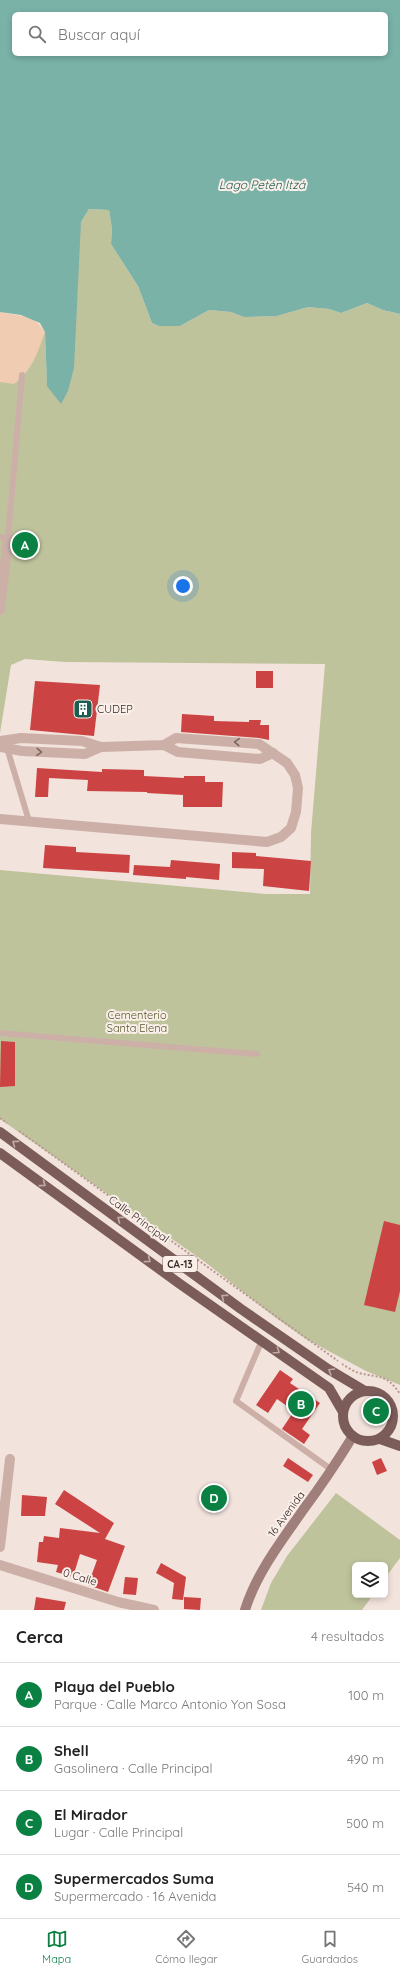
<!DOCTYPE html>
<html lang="es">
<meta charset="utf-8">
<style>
:root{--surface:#fff;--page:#f6f6f6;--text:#222;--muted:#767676;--line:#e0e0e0;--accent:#0b8043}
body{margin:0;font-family:Quicksand,sans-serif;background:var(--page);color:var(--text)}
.controls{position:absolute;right:12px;bottom:12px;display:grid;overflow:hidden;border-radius:6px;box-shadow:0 2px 6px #0003}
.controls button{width:36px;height:36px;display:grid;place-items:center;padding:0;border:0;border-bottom:1px solid var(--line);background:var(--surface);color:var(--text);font:20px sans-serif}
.you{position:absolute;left:183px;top:586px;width:14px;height:14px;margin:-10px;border:3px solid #fff;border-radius:50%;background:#1a73e8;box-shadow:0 0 0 6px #1a73e833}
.badge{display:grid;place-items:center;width:26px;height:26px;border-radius:50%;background:var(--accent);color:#fff;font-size:13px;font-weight:700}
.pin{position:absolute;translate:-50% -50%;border:2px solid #fff;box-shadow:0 1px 4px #0006}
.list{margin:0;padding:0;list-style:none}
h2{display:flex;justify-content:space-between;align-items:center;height:52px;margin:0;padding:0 16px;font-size:17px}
h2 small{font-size:13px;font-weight:400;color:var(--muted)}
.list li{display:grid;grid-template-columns:26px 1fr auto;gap:12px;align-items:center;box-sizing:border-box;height:64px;padding:0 16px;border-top:1px solid var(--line)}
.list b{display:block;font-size:15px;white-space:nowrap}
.list p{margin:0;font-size:13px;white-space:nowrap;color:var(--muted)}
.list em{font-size:13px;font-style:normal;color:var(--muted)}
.icon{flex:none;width:22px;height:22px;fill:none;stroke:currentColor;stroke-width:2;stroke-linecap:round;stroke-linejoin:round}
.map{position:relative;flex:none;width:400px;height:1610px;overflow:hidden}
.search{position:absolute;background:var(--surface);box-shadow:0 2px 6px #0003;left:12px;right:12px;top:12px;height:44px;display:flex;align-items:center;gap:10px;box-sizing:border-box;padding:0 14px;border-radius:6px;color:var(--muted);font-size:15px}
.sheet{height:308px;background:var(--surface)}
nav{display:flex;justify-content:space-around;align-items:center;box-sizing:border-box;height:56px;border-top:1px solid var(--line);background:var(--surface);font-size:11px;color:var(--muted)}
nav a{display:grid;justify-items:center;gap:2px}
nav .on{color:var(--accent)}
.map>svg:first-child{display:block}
.green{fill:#bfc39c}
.sand{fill:#f0ccb2}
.water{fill:#7ab2a7;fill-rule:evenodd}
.building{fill:#cb4443}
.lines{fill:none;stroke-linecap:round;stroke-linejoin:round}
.path{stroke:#b89992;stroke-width:2;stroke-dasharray:2 2;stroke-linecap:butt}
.lane{stroke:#ccb0a8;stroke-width:6}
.street{stroke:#ccb0a8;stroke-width:10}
.secondary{stroke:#a07e79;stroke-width:10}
.primary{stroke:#7b5c59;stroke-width:10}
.oneway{stroke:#7b6662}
.oneway2{stroke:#c1ada8}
.labels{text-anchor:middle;stroke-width:4;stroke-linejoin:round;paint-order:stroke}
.shield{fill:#faefe9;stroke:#726562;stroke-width:1}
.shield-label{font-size:10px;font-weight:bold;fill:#382a28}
.poi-label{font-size:11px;fill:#382a28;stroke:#faefe9;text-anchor:start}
.park-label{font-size:11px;fill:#52582b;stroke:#faefe9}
.street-label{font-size:11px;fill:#382a28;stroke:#faefe9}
.water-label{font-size:12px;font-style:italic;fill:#1c5c51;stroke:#faefe9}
</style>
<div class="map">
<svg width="400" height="1610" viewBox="0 0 400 1610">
<rect width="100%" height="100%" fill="#f3e3dd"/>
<g class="green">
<path d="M89,209L109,210L112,229L111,244L138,286L152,323L159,326H180L209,310L231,312L244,317L277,316L308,307L329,309L341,313L367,303L383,310L400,314V1385L366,1371L306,1339L276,1318L205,1262L0,1119V870L266,894H310L311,833L325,664L65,662L25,659L11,665L0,733V312L45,332L47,386L81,222Z"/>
<path d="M336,1493L400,1540V1558L385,1578V1565H355V1595H373L362,1610H261L271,1583L287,1556Z"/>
</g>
<path class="sand" d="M0,312C18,317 34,313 45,332C38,352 32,371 14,384L0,382Z"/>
<path class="water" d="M0,0H400V314L383,310L367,303L341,313L329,309L308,307L277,316L244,317L231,312L209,310L180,326H159L152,323L138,286L111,244L112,229L109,210L89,209L81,222L74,368L68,391L61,404L47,386L45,332L40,323L21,315L0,312ZM14,14H386V54H14Z"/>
<g class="building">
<rect x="256" y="671" width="17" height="17"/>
<path d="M35,681L100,685L94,736L30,730Z"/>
<path d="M182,714L214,716V721L249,722V720H261L260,725H269V740L259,738L181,732Z"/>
<path d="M37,768L102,772V769L144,770V776L184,778V776H205V782H223L222,807H183V795L147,793V792L87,791L88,780L49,778L48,797H35Z"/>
<path d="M45,845L76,847V852L130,855L129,873L43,868Z"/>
<path d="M232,852L256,853V856L311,861L309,891L263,886L264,869L232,868Z"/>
<path d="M171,860L220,864L219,880L186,877V879L133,875L134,865L170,867Z"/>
<path d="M1,1041L15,1042V1086L0,1087Z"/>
<path d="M384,1221L400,1225V1291L395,1312L364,1305Z"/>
<path d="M280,1370L293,1379L290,1383L320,1403L302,1429L310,1435L304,1444L282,1429L294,1411L277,1399L268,1413L256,1405Z"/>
<path d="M288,1458L313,1475L308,1482L283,1466Z"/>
<path d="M381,1458L387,1471L377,1475L372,1462Z"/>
<path d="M64,1490L114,1523L105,1539L125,1546L108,1592L88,1585L97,1560L80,1554L73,1577L56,1572L58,1565L37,1562L39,1542H43L44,1536L59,1538L60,1528L100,1533L55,1504Z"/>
<path d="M22,1495L47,1497L45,1516H21Z"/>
<path d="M161,1563L186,1577L183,1600L172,1599L174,1583L156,1573Z"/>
<path d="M125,1577L138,1578L136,1595L123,1594Z"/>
<path d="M36,1597L66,1602L64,1610H34Z"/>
<path d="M184,1597L201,1598L200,1610L184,1609Z"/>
</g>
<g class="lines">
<g class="path">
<path d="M0,1118L7,1123"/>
<path d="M19,1131L338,1361"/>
<path d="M342,1364C347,1367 353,1371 359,1373C379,1378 387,1374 400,1394"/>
</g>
<g class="lane">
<path d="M0,537L8,538L22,375"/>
<path d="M7,748L29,821"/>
<path d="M0,1033L257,1054"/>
<path d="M262,1340L236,1401L332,1470"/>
</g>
<g class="street">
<path d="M0,610L8,538"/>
<path d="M0,741L21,738L82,741L101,747L164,745L176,738L259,744L287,763L295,775L298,788L296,812L291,828L281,837L267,842L0,819"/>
<path d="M164,745L178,752L260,759L273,753"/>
<path d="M0,747L22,751L85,754L101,747"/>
<path d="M0,1547L10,1459"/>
<path d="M0,1565L118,1602L154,1610"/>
</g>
<path class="secondary" d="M245,1610C257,1572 281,1542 303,1510C321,1486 337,1462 353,1436"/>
<g class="primary">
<path d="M0,1132L241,1309L328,1369L365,1391"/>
<path d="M0,1153L180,1284L319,1381L329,1388L343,1412"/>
<circle cx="368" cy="1416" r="25"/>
<path d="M380,1439L400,1446"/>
</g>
</g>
<defs><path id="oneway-chevron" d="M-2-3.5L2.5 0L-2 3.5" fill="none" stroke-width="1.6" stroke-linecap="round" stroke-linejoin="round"/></defs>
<g class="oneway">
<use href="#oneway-chevron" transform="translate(237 742) rotate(-176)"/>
<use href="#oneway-chevron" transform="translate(39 752) rotate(3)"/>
</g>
<g class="oneway2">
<use href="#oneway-chevron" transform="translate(15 1143) rotate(-144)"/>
<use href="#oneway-chevron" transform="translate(43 1184) rotate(36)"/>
<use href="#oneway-chevron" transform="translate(120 1219) rotate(-144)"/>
<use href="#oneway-chevron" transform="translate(148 1260) rotate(37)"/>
<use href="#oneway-chevron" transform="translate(224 1297) rotate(-143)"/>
<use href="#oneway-chevron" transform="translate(277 1351) rotate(35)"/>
<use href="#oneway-chevron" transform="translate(331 1371) rotate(-149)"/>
</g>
<defs>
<symbol id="building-square" viewBox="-11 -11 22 22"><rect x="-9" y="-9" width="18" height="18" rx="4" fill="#1c5c51" stroke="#faefe9"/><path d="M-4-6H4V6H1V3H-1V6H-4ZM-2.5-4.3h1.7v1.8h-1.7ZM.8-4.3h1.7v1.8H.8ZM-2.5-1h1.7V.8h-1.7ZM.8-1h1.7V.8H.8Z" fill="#fff"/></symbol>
</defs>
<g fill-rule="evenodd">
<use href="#building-square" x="72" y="698" width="22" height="22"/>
</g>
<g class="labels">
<rect class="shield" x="163" y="1256" width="34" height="16" rx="3"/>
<g class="shield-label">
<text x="180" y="1268">CA-13</text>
</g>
<g class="poi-label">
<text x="97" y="713">CUDEP</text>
</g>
<g class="park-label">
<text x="137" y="1019">Cementerio<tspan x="137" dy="13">Santa Elena</tspan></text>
</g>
<g class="street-label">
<text transform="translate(139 1219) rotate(36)" y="4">Calle Principal</text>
<text transform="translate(286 1514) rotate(-54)" y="4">16 Avenida</text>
<text transform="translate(80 1577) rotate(17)" y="4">0 Calle</text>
</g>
<g class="water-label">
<text x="262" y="189">Lago Petén Itzá</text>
</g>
</g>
</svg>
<div class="controls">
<button><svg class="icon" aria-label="layers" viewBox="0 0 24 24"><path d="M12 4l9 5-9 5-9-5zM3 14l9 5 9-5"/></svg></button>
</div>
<div class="you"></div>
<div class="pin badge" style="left:25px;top:545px">A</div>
<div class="pin badge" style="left:301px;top:1404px">B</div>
<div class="pin badge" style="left:376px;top:1411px">C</div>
<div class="pin badge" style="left:214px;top:1498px">D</div>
<div class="search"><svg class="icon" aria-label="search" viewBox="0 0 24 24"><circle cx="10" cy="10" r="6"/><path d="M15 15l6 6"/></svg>Buscar aquí</div>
</div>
<section class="sheet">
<h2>Cerca<small>4 resultados</small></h2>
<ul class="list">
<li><span class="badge">A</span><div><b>Playa del Pueblo</b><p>Parque · Calle Marco Antonio Yon Sosa</p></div><em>100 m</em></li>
<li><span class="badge">B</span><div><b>Shell</b><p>Gasolinera · Calle Principal</p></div><em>490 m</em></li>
<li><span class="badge">C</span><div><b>El Mirador</b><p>Lugar · Calle Principal</p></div><em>500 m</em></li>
<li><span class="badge">D</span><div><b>Supermercados Suma</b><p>Supermercado · 16 Avenida</p></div><em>540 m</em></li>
</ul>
</section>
<nav>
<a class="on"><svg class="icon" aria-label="map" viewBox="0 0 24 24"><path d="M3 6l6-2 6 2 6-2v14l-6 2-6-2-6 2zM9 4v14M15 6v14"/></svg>Mapa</a>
<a><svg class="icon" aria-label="directions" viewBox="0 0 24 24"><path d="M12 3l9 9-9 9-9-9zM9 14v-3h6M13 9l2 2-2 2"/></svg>Cómo llegar</a>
<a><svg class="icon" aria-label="saved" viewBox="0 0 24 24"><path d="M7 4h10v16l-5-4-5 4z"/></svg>Guardados</a>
</nav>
